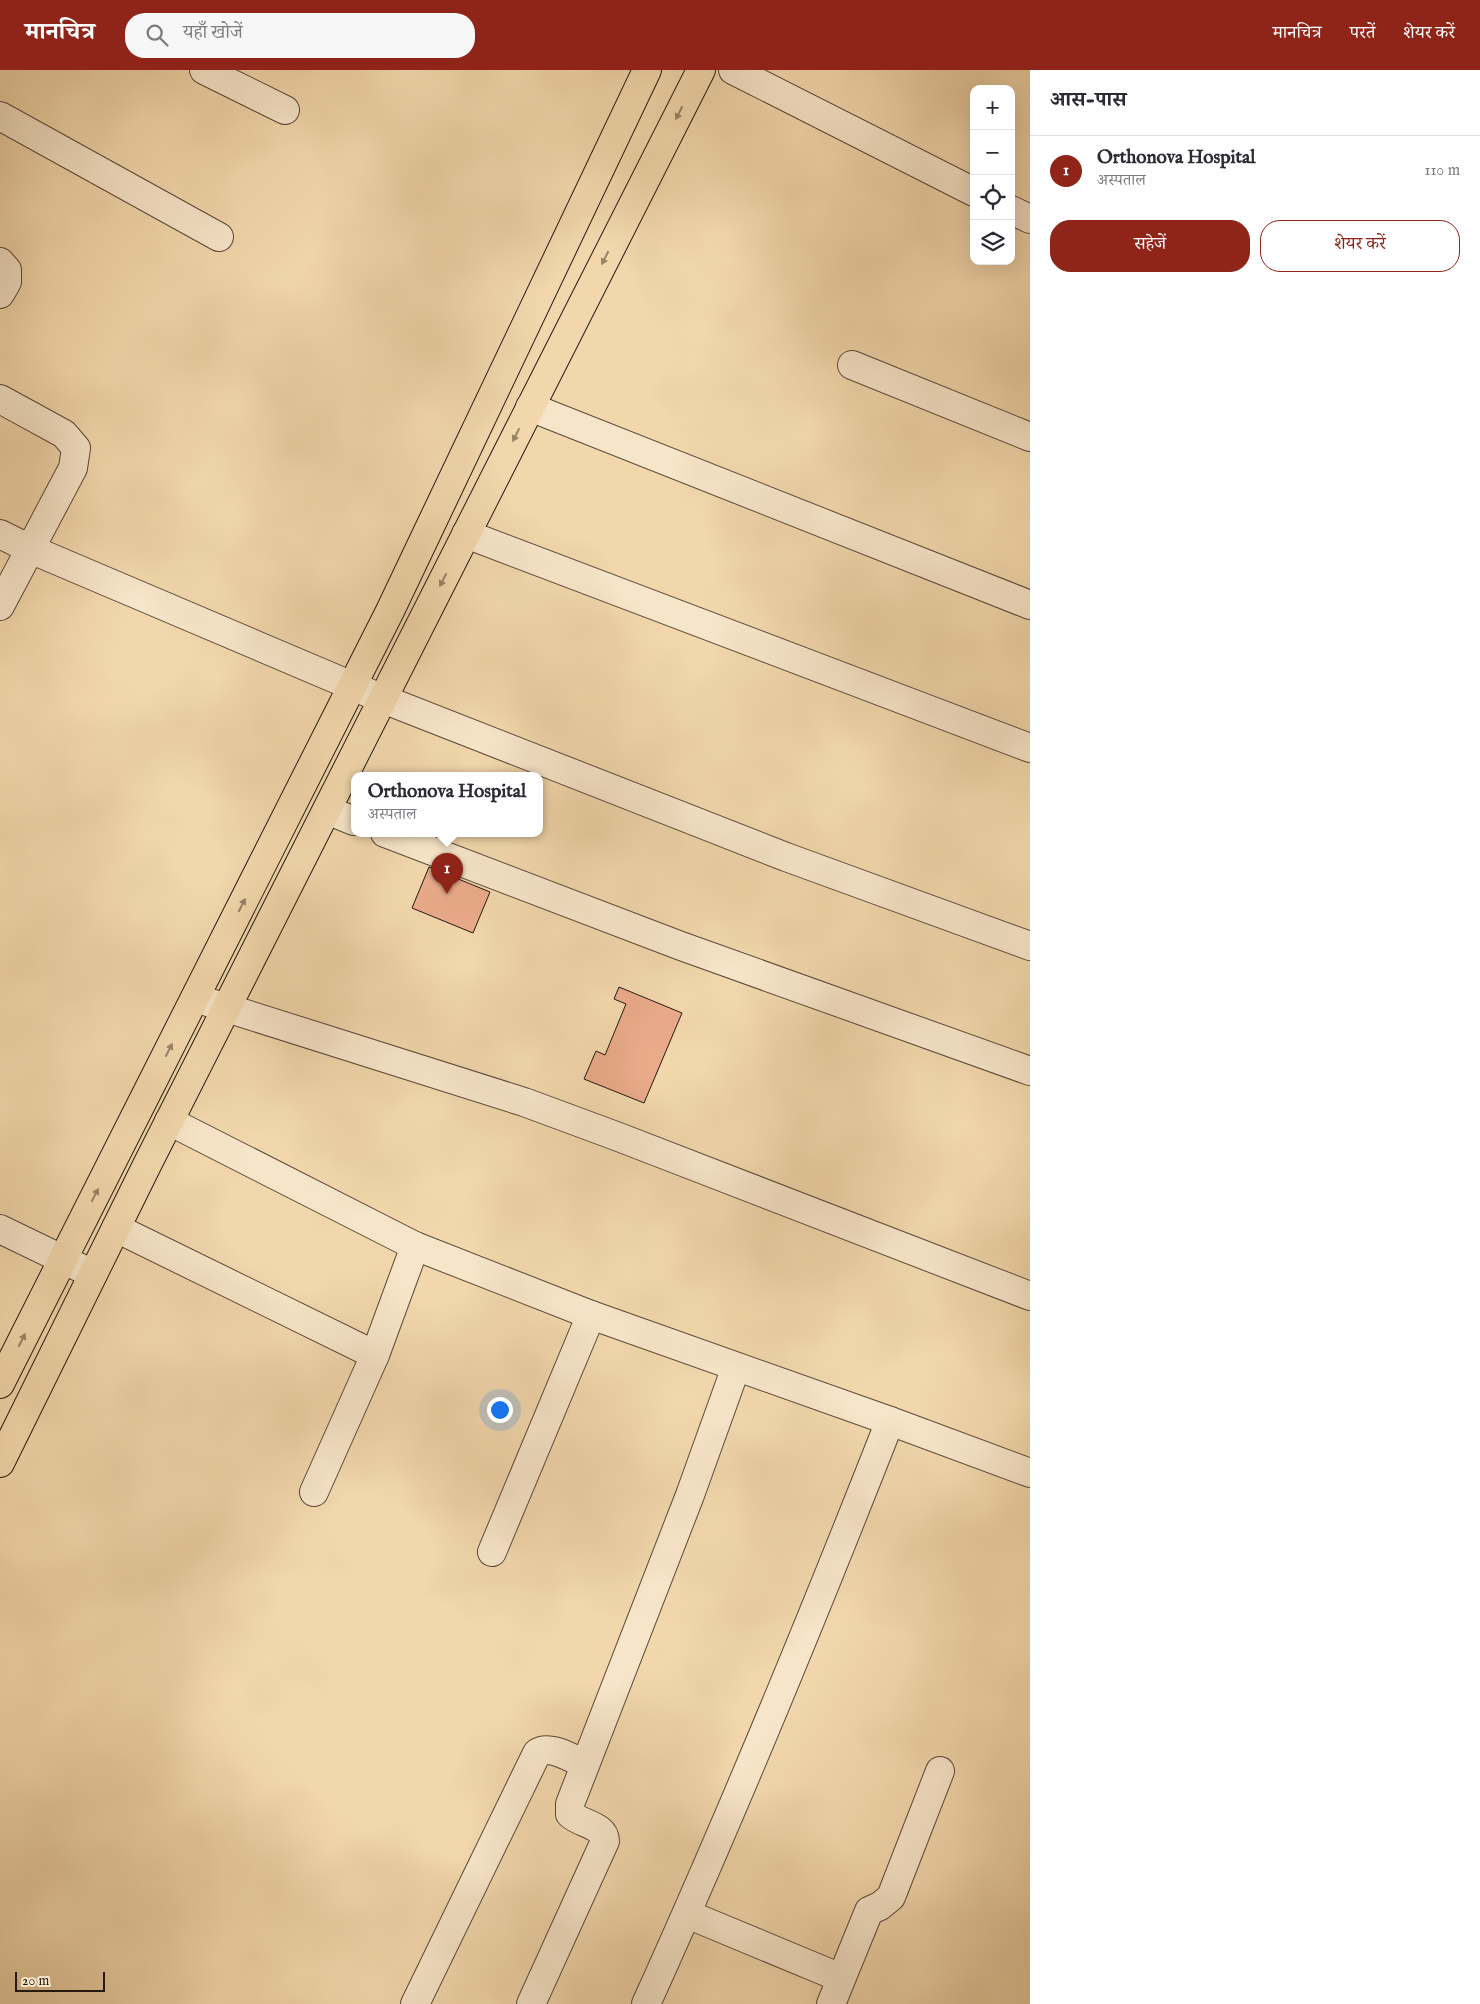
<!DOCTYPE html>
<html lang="hi">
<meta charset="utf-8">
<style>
:root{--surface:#fff;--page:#f7f7f7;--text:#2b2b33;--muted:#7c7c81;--line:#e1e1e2;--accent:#8f2418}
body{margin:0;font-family:"IM FELL English","Noto Serif Devanagari",serif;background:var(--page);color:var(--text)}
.controls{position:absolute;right:15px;top:15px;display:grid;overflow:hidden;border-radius:10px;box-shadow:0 5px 20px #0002}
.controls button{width:45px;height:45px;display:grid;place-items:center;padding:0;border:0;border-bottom:1px solid var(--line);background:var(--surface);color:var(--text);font:25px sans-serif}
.scale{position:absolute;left:15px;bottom:12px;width:90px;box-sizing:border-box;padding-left:5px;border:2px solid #251910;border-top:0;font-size:14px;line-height:18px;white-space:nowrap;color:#251910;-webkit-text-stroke:4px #f7e5c9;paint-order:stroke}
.you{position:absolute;left:499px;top:1339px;width:18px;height:18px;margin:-12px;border:4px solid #fff;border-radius:50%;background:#1a73e8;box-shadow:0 0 0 8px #1a73e833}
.badge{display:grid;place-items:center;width:32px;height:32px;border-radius:50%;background:var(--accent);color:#fff;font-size:16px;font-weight:700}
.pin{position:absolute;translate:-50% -41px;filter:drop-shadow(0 1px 2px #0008)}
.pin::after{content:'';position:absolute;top:26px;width:18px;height:15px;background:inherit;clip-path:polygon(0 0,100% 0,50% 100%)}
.popup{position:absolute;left:351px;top:702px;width:192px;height:65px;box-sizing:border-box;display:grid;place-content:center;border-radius:10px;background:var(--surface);filter:drop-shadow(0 1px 4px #0005);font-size:16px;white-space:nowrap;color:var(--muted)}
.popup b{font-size:19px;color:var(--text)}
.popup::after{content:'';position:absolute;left:50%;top:100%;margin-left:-10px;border:10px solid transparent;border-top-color:var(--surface)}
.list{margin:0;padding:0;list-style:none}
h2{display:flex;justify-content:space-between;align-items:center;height:65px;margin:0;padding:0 20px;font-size:21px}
h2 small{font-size:16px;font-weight:400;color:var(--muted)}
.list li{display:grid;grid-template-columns:32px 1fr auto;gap:15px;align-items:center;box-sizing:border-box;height:70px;padding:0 20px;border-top:1px solid var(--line)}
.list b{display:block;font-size:19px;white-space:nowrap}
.list p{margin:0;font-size:16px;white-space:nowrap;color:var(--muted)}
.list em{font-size:16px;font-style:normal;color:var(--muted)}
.actions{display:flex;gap:10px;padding:15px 20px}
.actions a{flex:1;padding:11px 0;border:1px solid var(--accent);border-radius:20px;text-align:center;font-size:18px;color:var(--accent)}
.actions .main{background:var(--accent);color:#fff}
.icon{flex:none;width:28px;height:28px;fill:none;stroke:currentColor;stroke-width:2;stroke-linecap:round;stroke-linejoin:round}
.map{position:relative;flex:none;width:1030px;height:1934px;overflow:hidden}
header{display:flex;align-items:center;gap:30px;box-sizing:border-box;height:70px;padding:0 25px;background:var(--accent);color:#fff}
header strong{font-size:24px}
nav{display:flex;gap:28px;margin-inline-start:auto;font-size:18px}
.search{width:350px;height:45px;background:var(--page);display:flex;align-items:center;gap:12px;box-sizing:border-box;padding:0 18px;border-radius:20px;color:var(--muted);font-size:19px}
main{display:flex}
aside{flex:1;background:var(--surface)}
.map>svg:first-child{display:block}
.building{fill:#eaab8b;stroke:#251910}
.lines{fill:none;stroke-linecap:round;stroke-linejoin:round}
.minor-casing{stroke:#584837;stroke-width:30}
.highway-casing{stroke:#251910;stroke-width:30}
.minor{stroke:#f7e5c9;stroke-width:28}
.highway{stroke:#f2d7ac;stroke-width:28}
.oneway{fill:#968266}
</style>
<header>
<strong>मानचित्र</strong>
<div class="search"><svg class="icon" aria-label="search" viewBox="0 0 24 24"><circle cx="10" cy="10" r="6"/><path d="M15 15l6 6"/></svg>यहाँ खोजें</div>
<nav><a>मानचित्र</a><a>परतें</a><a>शेयर करें</a></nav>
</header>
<main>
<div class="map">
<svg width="1030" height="1934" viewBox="0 0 1030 1934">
<rect width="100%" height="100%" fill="#f2d7ac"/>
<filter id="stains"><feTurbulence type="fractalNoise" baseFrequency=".004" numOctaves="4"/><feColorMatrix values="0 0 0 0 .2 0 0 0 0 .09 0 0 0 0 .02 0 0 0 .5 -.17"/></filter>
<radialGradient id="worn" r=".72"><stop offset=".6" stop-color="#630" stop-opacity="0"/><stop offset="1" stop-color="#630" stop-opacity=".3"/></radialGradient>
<g class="building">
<path d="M429,797L490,822L473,863L412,838Z"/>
<path d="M619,917L682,943L644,1033L584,1009L596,981L605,985L626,934L614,929Z"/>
</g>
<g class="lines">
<defs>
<g id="minor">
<path d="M204,0L285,40"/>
<path d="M733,0L974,122"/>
<path d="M0,46L219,167"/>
<path d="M1011,140L1030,149"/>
<path d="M0,192L7,200V212L0,224"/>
<path d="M852,295L1030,367"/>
<path d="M0,329L64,364L76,378L73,398L0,536"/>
<path d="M530,337L1030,535"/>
<path d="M0,464L30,479L383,629L786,787L1030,876"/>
<path d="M466,464L1030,678"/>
<path d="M327,740L354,751"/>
<path d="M385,763L681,876L1030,1001"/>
<path d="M195,928L524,1032L616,1066L1030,1226"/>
<path d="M169,1051L415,1176L591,1245L890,1351L1030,1403"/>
<path d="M116,1158L375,1285"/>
<path d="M0,1159L93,1204"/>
<path d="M314,1422L375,1285L415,1176"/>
<path d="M492,1482L591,1245"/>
<path d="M687,1844L841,1908"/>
<path d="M415,1934L537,1683C550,1674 572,1689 585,1694"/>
<path d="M531,1934L605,1771C605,1755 580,1754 570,1744V1734L690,1425L736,1297"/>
<path d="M646,1934C733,1742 813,1547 890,1351"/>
<path d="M831,1934L869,1841L880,1836L891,1827L940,1701"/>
</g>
<g id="highway">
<path d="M0,1314L390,541L647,0"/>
<path d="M0,1393L147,1095L701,0"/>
</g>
</defs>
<use href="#minor" class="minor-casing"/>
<use href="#highway" class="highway-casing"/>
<use href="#minor" class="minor"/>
<use href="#highway" class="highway"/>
</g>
<defs><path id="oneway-solid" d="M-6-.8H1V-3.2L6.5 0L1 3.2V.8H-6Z" transform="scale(1.25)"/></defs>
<g class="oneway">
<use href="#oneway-solid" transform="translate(679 43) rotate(117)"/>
<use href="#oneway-solid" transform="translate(605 188) rotate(117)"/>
<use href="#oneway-solid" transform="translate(516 365) rotate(117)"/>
<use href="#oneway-solid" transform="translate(443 510) rotate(117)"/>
<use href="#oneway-solid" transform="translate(242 835) rotate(-63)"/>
<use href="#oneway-solid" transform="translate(169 980) rotate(-63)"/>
<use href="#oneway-solid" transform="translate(95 1125) rotate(-63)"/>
<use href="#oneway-solid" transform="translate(22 1270) rotate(-63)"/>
</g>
<rect width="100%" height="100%" filter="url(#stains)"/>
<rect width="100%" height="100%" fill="url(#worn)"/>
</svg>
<div class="controls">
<button>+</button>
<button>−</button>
<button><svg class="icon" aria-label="locate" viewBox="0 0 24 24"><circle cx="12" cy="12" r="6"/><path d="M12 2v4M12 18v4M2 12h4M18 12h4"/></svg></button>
<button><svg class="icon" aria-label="layers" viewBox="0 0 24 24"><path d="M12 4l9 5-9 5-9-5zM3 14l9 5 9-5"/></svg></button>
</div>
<div class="scale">20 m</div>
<div class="you"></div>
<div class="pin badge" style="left:447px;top:824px">1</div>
<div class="popup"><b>Orthonova Hospital</b>अस्पताल</div>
</div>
<aside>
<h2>आस-पास<small></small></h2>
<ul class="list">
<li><span class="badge">1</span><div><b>Orthonova Hospital</b><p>अस्पताल</p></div><em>110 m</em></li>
</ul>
<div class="actions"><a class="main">सहेजें</a><a>शेयर करें</a></div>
</aside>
</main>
